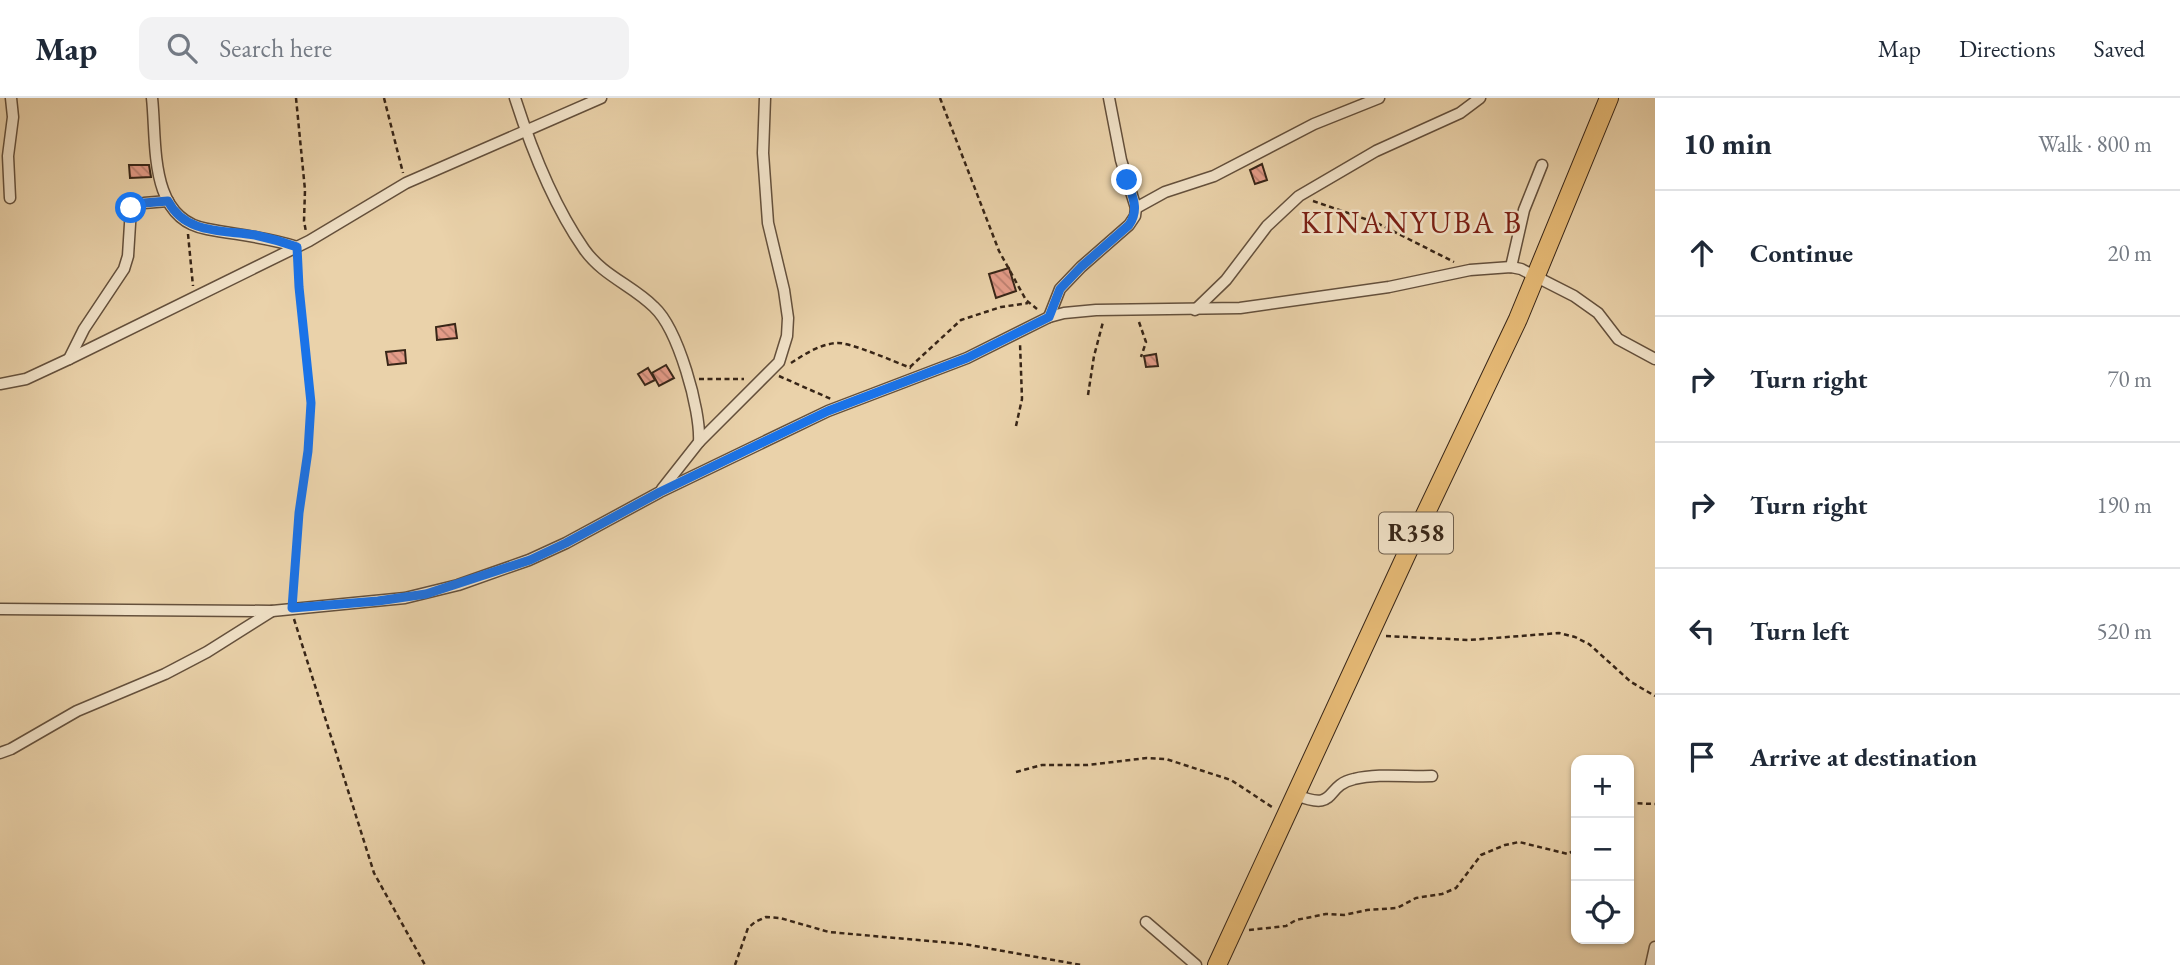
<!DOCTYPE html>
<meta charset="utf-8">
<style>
:root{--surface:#fff;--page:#f2f2f3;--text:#1f2937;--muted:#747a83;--line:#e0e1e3}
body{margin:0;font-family:"EB Garamond",serif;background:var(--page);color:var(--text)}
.controls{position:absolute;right:21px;bottom:21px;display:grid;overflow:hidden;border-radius:14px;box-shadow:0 2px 5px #0004}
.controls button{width:63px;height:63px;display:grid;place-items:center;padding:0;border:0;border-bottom:2px solid var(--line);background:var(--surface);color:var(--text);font:35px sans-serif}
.stop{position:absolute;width:21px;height:21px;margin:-16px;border:5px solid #1a73e8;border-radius:50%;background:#fff}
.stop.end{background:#1a73e8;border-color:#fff;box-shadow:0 2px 7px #0008}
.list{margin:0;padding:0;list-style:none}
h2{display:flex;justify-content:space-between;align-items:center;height:91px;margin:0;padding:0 28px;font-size:30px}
h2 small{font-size:23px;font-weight:400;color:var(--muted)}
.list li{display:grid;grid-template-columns:46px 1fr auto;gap:21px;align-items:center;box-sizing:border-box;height:126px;padding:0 28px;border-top:2px solid var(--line)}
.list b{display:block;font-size:26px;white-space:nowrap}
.list em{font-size:23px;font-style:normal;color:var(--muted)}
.icon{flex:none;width:38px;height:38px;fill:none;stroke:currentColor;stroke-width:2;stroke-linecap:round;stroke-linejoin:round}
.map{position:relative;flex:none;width:1655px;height:867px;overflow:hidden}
header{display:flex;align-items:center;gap:42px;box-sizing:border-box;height:98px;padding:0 35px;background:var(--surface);border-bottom:2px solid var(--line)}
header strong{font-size:33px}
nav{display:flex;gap:38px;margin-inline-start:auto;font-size:24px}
.search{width:490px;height:63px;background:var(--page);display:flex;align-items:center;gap:18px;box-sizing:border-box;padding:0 24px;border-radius:14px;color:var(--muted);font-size:26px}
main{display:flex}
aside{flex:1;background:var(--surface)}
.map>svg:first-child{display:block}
.building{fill:url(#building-back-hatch);stroke:#372517;stroke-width:2}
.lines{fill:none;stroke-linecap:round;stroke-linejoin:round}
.minor-casing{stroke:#64503c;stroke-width:13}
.primary-casing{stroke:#372517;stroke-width:20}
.path{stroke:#372517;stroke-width:2.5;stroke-dasharray:5 3.5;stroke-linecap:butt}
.minor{stroke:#f1e2c8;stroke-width:10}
.primary{stroke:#e5b975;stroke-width:18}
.route{stroke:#1a73e8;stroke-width:9}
.labels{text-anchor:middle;stroke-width:5;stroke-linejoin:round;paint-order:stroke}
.shield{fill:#f1e2c8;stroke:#6f5e4c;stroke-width:2}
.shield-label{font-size:24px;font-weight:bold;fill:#372517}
.quarter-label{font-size:30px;letter-spacing:2px;fill:#7a1f14;stroke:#f1e2c8}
</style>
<header>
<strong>Map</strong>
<div class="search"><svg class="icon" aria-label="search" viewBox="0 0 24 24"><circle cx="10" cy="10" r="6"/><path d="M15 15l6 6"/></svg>Search here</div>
<nav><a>Map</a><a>Directions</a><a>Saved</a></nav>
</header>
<main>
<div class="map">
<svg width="1655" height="867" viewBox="0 0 1655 867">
<defs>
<pattern id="building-back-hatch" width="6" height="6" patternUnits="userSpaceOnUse" patternTransform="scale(1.75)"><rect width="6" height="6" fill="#e59c89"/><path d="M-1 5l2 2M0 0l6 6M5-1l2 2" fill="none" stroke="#ba7f6f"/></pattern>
</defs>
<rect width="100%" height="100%" fill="#ead2aa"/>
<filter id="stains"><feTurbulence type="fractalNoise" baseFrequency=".00286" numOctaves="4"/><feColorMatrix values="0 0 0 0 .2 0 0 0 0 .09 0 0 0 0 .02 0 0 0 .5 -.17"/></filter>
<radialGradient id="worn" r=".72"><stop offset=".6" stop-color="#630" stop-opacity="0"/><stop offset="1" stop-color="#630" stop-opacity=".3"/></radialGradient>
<g class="building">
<path d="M1262,66L1267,82L1255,86L1250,72Z"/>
<path d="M129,67H149L151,79L130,80Z"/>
<path d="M1009,170L1016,193L996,200L989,176Z"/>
<path d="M455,226L457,240L437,242L436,229Z"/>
<path d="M405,252L406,265L388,267L386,254Z"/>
<path d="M1156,256L1158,268L1146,269L1144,258Z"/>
<path d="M666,267L674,280L659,288L652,275Z"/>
<path d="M648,270L655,282L645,287L638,276Z"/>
</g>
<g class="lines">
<defs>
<g id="minor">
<path d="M152,0C157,45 148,121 207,131C238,137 267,139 297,149"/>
<path d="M515,0C531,50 554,108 584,151C603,178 632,187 654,209C678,231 701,312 699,344L662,391"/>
<path d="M10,100L8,58L13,19L11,0"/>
<path d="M1136,110L1165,94L1214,78L1314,26L1379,0"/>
<path d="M1511,169L1524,112L1542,67"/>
<path d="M1195,212L1226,182L1267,128L1299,98L1376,53L1460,15L1480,0"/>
<path d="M1049,219L1060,191L1081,169L1129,127L1135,118L1136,110L1121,62L1109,0"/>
<path d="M69,261L84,231L124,171L128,158L131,110L144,105L168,103"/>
<path d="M0,286L26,281L69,261L309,143L406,85L601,0"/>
<path d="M699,344L779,264L787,238L788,220L784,192L768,125L763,55L765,0"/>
<path d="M0,511L272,513L405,500L458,487L529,462L566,445L660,394L828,313L967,260L1049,219L1064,215L1096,212L1240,210L1389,189L1470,172L1511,169L1521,171L1574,198L1598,215L1618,241L1655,261"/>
<path d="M0,655L11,651L77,613L165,576L207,554L272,513"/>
<path d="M1296,697C1339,714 1323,688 1354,681C1378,675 1407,679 1432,678"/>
<path d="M1146,824L1196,867"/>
<path d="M1651,867L1655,849"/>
</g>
<path id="primary" d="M1217,867L1414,440L1518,221L1609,0"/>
</defs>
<use href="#minor" class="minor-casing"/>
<use href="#primary" class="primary-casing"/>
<g class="path">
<path d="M296,0L305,92L304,123L306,134"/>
<path d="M384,0L403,75"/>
<path d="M940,0L999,153L1026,202L1037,211"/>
<path d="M1313,103L1377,125L1454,164"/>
<path d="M188,136L193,188"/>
<path d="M1139,224L1146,244L1141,259"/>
<path d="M791,265C805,256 820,246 837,245C850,244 895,264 911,270"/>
<path d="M910,269L961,222L1001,209L1028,205"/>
<path d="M779,278L831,301"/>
<path d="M699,281H744"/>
<path d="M1088,297L1094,258L1103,224"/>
<path d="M1016,328L1022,301L1020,245"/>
<path d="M292,501C292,437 309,373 311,309C312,259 299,209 297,160"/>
<path d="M294,521L374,775L425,867"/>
<path d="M1386,538L1469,542L1559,535L1575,539L1589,546L1631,584L1655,598"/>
<path d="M1016,674L1042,667H1088L1147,660L1166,661L1231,682L1272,709"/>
<path d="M1629,705L1655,706"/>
<path d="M1249,832L1286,828L1296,822L1326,816L1344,817L1367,812L1397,810L1416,800L1442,796L1456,790L1481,757L1505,747L1519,744L1568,756L1576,751"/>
<path d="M735,867L748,830L755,824L766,819L780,820L829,834L964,846L1081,867"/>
</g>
<use href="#minor" class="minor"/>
<use href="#primary" class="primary"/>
</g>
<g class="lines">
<path class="route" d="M131,110L144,105L168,103C185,136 222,132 255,137C269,140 283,144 297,149L299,189L311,305L308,353L299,415L292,510L378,503L426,496L530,462L566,445L660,394L828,313L967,260L1049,219L1060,191L1081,169L1129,127C1140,111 1132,98 1127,82"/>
</g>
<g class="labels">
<rect class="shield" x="1379" y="414.5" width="74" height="41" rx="5"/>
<g class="shield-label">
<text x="1416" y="443">R358</text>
</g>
<g class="quarter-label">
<text x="1412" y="135">KINANYUBA B</text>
</g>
</g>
<rect width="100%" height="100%" filter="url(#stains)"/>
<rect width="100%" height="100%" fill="url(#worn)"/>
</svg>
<div class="controls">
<button>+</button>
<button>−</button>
<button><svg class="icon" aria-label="locate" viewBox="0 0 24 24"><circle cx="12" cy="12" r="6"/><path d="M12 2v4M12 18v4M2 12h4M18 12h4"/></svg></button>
</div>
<div class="stop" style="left:131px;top:110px"></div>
<div class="stop end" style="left:1127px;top:82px"></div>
</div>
<aside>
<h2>10 min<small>Walk · 800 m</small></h2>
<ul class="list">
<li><svg class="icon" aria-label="ahead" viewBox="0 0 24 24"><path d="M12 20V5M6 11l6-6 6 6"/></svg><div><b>Continue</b></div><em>20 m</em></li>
<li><svg class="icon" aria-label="right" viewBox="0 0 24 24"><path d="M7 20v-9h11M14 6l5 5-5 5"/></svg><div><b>Turn right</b></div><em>70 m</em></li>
<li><svg class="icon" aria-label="right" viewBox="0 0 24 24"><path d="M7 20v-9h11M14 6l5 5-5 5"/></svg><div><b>Turn right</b></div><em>190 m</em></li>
<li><svg class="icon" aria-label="left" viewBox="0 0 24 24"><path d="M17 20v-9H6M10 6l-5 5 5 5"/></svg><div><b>Turn left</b></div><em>520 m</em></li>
<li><svg class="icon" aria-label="arrive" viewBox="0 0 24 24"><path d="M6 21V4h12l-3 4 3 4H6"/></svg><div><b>Arrive at destination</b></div></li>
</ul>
</aside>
</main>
